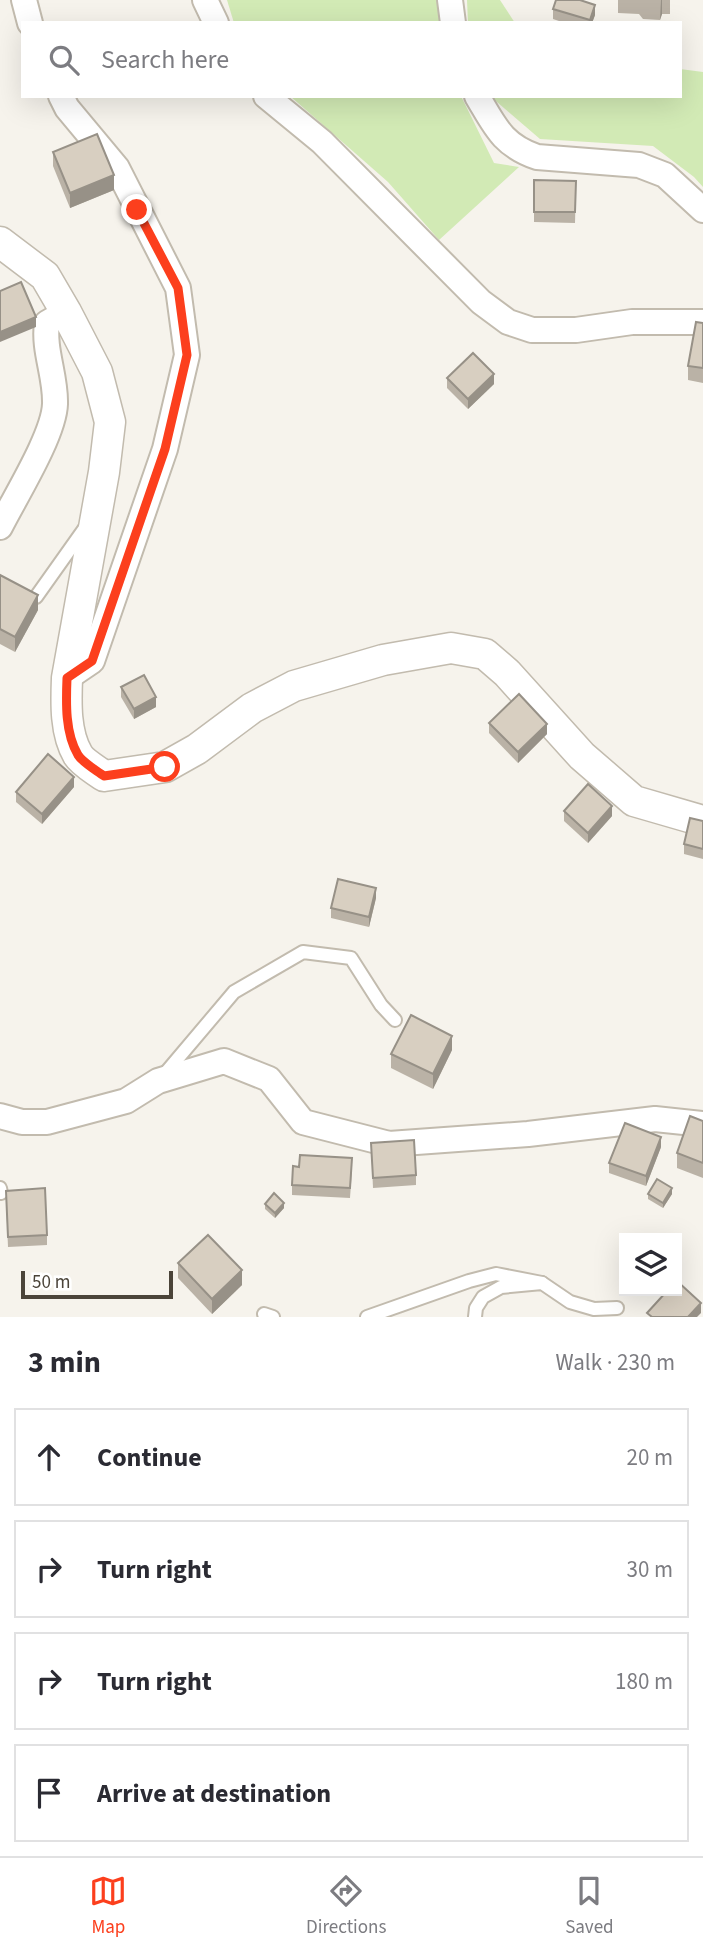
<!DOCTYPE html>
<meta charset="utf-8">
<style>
:root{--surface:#fff;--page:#f2f2f3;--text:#2b2b33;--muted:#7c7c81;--line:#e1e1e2;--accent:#fc3f1d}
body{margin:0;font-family:"Source Sans 3",sans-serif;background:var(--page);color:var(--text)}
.controls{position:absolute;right:21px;bottom:21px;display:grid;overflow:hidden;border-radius:0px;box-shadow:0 7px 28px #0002}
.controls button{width:63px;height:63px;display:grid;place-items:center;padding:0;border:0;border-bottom:2px solid var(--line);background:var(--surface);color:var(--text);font:35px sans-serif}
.scale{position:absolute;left:21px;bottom:18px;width:152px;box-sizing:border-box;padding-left:7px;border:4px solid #4b4439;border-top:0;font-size:19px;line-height:24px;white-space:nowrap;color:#4b4439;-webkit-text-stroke:5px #fff;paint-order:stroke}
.stop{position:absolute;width:21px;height:21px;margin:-16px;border:5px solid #fc3f1d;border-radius:50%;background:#fff}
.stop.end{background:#fc3f1d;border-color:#fff;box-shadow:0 2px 7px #0008}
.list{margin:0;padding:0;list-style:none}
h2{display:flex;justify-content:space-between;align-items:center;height:91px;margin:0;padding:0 28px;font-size:30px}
h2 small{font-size:23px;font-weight:400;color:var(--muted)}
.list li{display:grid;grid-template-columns:46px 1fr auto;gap:21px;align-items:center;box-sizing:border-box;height:98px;margin:0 14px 14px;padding:0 14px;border:2px solid var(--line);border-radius:0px}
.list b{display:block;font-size:26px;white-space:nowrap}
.list em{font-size:23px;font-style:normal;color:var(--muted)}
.icon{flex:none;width:38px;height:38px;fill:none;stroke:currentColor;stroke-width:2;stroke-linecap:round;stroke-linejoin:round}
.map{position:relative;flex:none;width:703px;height:1317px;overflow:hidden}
.search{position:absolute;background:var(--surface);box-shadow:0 7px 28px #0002;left:21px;right:21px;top:21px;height:77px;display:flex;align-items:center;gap:18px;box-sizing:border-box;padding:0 24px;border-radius:0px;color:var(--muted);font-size:26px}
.sheet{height:539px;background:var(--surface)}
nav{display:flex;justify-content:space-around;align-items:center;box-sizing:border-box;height:98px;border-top:2px solid var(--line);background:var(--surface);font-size:19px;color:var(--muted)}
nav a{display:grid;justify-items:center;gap:4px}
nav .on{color:var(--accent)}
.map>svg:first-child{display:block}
.green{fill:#d2eab5}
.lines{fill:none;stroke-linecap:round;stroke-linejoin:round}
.service-casing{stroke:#c2bbae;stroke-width:16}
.minor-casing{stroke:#c2bbae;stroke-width:28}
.tertiary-casing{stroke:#c2bbae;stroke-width:33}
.service{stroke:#fff;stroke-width:12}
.minor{stroke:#fff;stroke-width:24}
.tertiary{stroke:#fff;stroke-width:30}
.wall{fill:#bab2a6}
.shaded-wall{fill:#979187}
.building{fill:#d8cfc1;stroke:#979187;stroke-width:2}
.route{stroke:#fc3f1d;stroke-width:9}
</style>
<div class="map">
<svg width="703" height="1317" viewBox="0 0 703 1317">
<rect width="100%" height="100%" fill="#f6f3ec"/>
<g class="green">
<path d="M227,0H437L441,23H234Z"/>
<path d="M467,0H500L515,23H468Z"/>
<path d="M680,69L703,72V187L694,177L653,146L540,139L490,96H680Z"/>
<path d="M290,96H461L494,163L519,167L439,240L388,182Z"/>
</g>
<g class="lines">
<defs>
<g id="service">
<path d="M36,597L85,528"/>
<path d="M163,1076L234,992L303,952L351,958L381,1005L395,1020"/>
<path d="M0,1188L1,1193"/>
<path d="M264,1314L273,1317"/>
<path d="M367,1317L469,1281L496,1274L542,1283"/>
<path d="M475,1317L476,1308L483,1297L501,1287L542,1283L570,1302L594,1309L617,1308"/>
</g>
<g id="minor">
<path d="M24,0L30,23"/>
<path d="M205,0L216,23"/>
<path d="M450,0L453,23"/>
<path d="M61,96L67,108L117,168L178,288L187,355L165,449L92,661L67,678"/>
<path d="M266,96L322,142L481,302L508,322L532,330H576L632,322H703"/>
<path d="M477,96C495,126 502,145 537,157L639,165L665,175L703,210"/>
<path d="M0,527C15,497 54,435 55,404C56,376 43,350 47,323L66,312"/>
<path d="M0,1116L22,1122H47L126,1101L158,1081L224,1061L269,1079L303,1122L389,1144L528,1134L655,1119L703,1124"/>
</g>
<path id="tertiary" d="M0,242L45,276L66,312L97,372L110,422L104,472L67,678C66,703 65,733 78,755C83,763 96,770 104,776L165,767L197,749L252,708L294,686L383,660L451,648L485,654L507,673L582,756L634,801L703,821"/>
</defs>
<use href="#service" class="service-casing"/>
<use href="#minor" class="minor-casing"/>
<use href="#tertiary" class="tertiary-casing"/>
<use href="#service" class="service"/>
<use href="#minor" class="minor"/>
<use href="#tertiary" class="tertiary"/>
</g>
<g class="wall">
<path d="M618,0H670V14H662L660,20L643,19L639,14L618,13Z"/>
<path d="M553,9L595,15L592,23H565L553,19Z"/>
<path d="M53,152L114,190L70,208L53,166Z"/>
<path d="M534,180L576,181L575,223L534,222Z"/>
<path d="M703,323V383L688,380V366Z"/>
<path d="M447,378L494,384L468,409L447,388Z"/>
<path d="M0,575L38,610L15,652L0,644Z"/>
<path d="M121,687L156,707L134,719L121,697Z"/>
<path d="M489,723L547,734L518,763L489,733Z"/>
<path d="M74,787L42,824L16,802V792Z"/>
<path d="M564,811L612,816L588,843L564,821Z"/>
<path d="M703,821V859L684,854V844Z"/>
<path d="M376,898L369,927L331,918V908Z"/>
<path d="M452,1050L433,1089L391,1068V1054Z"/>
<path d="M703,1121V1178L677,1168V1153Z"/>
<path d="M371,1143L416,1175V1185L373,1188Z"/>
<path d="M661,1147L646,1186L609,1173V1163Z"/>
<path d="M352,1169L350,1198L292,1195V1185Z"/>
<path d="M648,1194H672L663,1208L648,1199Z"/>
<path d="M6,1201L47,1235V1245L8,1247Z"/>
<path d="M265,1204L284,1208L275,1218L265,1209Z"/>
<path d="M178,1263L242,1285L212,1314L178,1278Z"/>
</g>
<g class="shaded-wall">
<path d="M661,0H662V14L660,20Z"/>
<path d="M595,5V15L592,23H590Z"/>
<path d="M114,175V190L70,208V193Z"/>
<path d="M36,317V327L0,342V332Z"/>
<path d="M494,374V384L468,409V399Z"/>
<path d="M38,595V610L15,652V637Z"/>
<path d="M156,697V707L134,719V709Z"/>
<path d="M547,724V734L518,763V752Z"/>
<path d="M74,777V787L42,824V814Z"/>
<path d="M612,806V816L588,843V833Z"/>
<path d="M376,888V898L369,927V917Z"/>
<path d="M452,1036V1050L433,1089V1074Z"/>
<path d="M661,1137V1147L646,1186V1176Z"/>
<path d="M672,1188V1194L663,1208V1203Z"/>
<path d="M284,1203V1208L275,1218V1213Z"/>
<path d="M242,1270V1285L212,1314V1299Z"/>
<path d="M701,1303V1313L697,1317H688Z"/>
</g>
<g class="building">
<path d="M556,0H580L595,5L590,20L553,9Z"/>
<path d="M97,134L114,175L70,193L53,152Z"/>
<path d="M534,180L576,181L575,212H534Z"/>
<path d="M21,282L36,317L0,332V291Z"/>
<path d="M696,322L703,323V368L688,366Z"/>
<path d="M473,353L494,374L468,399L447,378Z"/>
<path d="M0,575L38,595L15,637L0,629Z"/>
<path d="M144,675L156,697L134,709L121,687Z"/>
<path d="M519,694L547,724L518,752L489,723Z"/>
<path d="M48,754L74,777L42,814L16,792Z"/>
<path d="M588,784L612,806L588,833L564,811Z"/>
<path d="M690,818L703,821V849L684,844Z"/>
<path d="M338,879L376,888L369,917L331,908Z"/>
<path d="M411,1015L452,1036L433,1074L391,1054Z"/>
<path d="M690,1116L703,1121V1163L677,1153Z"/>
<path d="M625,1123L661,1137L646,1176L609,1163Z"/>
<path d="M414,1140L416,1175L373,1178L371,1143Z"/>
<path d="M300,1155L352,1158L350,1188L292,1185L293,1166L299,1167Z"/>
<path d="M657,1179L672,1188L663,1203L648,1194Z"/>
<path d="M45,1188L47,1235L8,1237L6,1191Z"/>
<path d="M274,1193L284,1203L275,1213L265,1204Z"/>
<path d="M208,1235L242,1270L212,1299L178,1263Z"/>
<path d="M677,1281L701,1303L688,1317H652L647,1313L667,1291H677Z"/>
</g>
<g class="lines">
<path class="route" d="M137,210L178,288L187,355L165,449L92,661L67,678C66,703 65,733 78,755C83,763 96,770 104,776L165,767"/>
</g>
</svg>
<div class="controls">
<button><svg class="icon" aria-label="layers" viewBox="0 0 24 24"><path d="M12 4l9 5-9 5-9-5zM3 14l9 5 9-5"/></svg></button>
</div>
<div class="scale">50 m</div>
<div class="stop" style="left:165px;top:767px"></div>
<div class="stop end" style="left:137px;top:210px"></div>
<div class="search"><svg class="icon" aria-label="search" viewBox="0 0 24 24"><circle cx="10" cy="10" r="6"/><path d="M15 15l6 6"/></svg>Search here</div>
</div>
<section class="sheet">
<h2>3 min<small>Walk · 230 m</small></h2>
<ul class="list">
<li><svg class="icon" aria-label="ahead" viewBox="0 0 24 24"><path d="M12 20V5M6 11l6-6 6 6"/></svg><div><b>Continue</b></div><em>20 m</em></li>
<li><svg class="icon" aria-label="right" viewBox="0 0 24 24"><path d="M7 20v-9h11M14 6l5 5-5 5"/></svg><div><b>Turn right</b></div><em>30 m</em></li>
<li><svg class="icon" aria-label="right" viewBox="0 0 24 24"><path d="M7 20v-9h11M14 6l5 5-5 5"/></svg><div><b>Turn right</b></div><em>180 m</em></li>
<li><svg class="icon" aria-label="arrive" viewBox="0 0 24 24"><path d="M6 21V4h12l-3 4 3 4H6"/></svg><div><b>Arrive at destination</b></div></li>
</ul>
</section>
<nav>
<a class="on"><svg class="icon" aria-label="map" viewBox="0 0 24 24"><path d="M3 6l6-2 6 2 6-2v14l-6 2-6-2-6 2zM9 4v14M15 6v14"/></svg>Map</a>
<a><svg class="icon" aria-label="directions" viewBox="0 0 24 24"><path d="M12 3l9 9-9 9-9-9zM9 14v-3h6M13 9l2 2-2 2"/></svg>Directions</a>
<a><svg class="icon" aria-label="saved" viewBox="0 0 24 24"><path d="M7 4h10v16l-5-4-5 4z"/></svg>Saved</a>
</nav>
